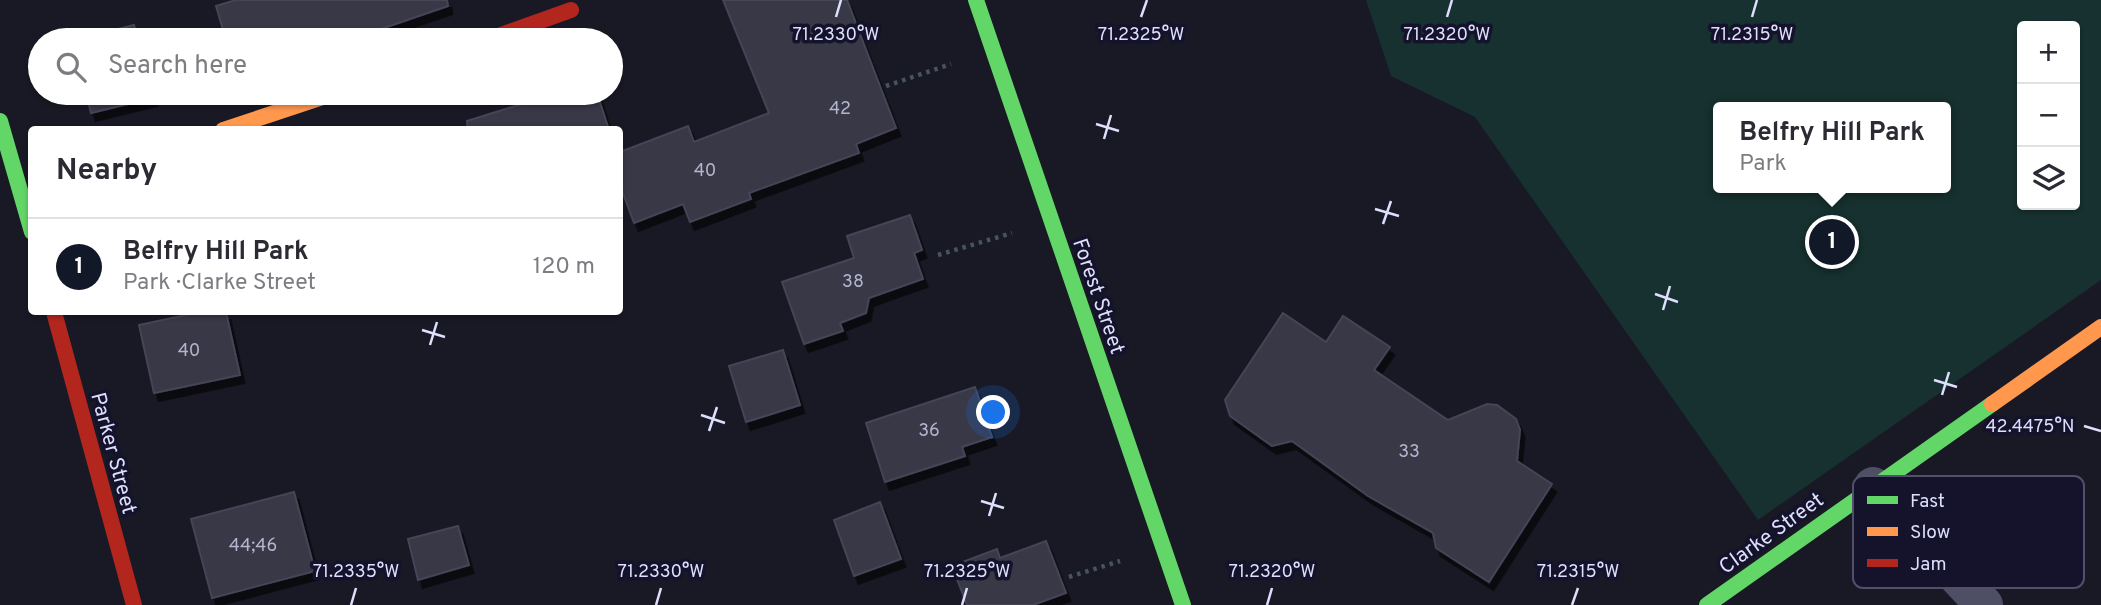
<!DOCTYPE html>
<meta charset="utf-8">
<style>
:root{--surface:#fff;--page:#f2f2f3;--text:#2b2b33;--muted:#7c7c81;--line:#e1e1e2;--accent:#111827}
body{margin:0;font-family:Overpass,sans-serif;background:var(--page);color:var(--text)}
.controls{position:absolute;right:21px;top:21px;display:grid;overflow:hidden;border-radius:7px;box-shadow:0 2px 5px #0004}
.controls button{width:63px;height:63px;display:grid;place-items:center;padding:0;border:0;border-bottom:2px solid var(--line);background:var(--surface);color:var(--text);font:35px sans-serif}
.you{position:absolute;left:994px;top:413px;width:24px;height:24px;margin:-18px;border:5px solid #fff;border-radius:50%;background:#1a73e8;box-shadow:0 0 0 10px #1a73e833}
.badge{display:grid;place-items:center;width:46px;height:46px;border-radius:50%;background:var(--accent);color:#fff;font-size:23px;font-weight:700}
.pin{position:absolute;translate:-50% -50%;border:4px solid #fff;box-shadow:0 2px 7px #0006}
.popup{position:absolute;left:1713px;top:102px;width:238px;height:91px;box-sizing:border-box;display:grid;place-content:center;border-radius:7px;background:var(--surface);filter:drop-shadow(0 2px 5px #0005);font-size:23px;white-space:nowrap;color:var(--muted)}
.popup b{font-size:26px;color:var(--text)}
.popup::after{content:'';position:absolute;left:50%;top:100%;margin-left:-14px;border:14px solid transparent;border-top-color:var(--surface)}
.list{margin:0;padding:0;list-style:none}
h2{display:flex;justify-content:space-between;align-items:center;height:91px;margin:0;padding:0 28px;font-size:30px}
h2 small{font-size:23px;font-weight:400;color:var(--muted)}
.list li{display:grid;grid-template-columns:46px 1fr auto;gap:21px;align-items:center;box-sizing:border-box;height:98px;padding:0 28px;border-top:2px solid var(--line)}
.list b{display:block;font-size:26px;white-space:nowrap}
.list p{margin:0;font-size:23px;white-space:nowrap;color:var(--muted)}
.list em{font-size:23px;font-style:normal;color:var(--muted)}
.icon{flex:none;width:38px;height:38px;fill:none;stroke:currentColor;stroke-width:2;stroke-linecap:round;stroke-linejoin:round}
.map{position:relative;flex:none;width:2101px;height:605px;overflow:hidden}
.search{position:absolute;background:var(--surface);box-shadow:0 2px 5px #0004;left:28px;top:28px;width:595px;height:77px;display:flex;align-items:center;gap:18px;box-sizing:border-box;padding:0 24px;border-radius:38px;color:var(--muted);font-size:26px}
.panel{position:absolute;background:var(--surface);box-shadow:0 2px 5px #0004;left:28px;top:126px;width:595px;height:189px;border-radius:7px}
.map>svg:first-child{display:block}
.green{fill:#16312f;fill-rule:evenodd}
.building{fill:#383846;stroke:#454457;stroke-width:2;filter:url(#shadow)}
.lines{fill:none;stroke-linecap:round;stroke-linejoin:round}
.path{stroke:#47545f;stroke-width:4.5;stroke-dasharray:3.5 5;stroke-linecap:butt}
.street{stroke:#4e4f65;stroke-width:38}
.fast{stroke:#63d668;stroke-width:16}
.slow{stroke:#ff974d;stroke-width:16}
.jam{stroke:#b3261e;stroke-width:16}
.ticks{fill:none;stroke:#dedefd;stroke-width:2.5}
.labels{text-anchor:middle;stroke-width:7;stroke-linejoin:round;paint-order:stroke}
.number-label{font-size:18px;fill:#b4b4cf}
.street-label{font-size:21px;fill:#dedefd;stroke:#14132b}
.key{fill:#14132b;stroke:#51506a;stroke-width:2}
.key-label{font-size:19px;fill:#dedefd}
.ticks-label{font-size:18px;text-anchor:middle;fill:#dedefd;stroke:#14132b;stroke-width:7;stroke-linejoin:round;paint-order:stroke}
</style>
<div class="map">
<svg width="2101" height="605" viewBox="0 0 2101 605">
<defs>
<filter id="shadow"><feDropShadow dx="4.5" dy="8" stdDeviation="0" flood-color="#0009"/></filter>
</defs>
<rect width="100%" height="100%" fill="#191925"/>
<path class="green" d="M1366,0H2101V280L1758,520L1475,117L1391,76ZM2022,26H2075V205H2022ZM1718,107H1946V188H1718Z"/>
<g class="building">
<path d="M236,0H447L448,6L349,40H226L216,6Z"/>
<path d="M723,0H847L896,128L856,144L859,153L749,193L751,199L690,222L683,204L634,223L620,185V152L688,126L694,142L769,113Z"/>
<path d="M134,25L138,40H74Z"/>
<path d="M76,93H152L153,98L91,113L86,93Z"/>
<path d="M557,93H597L609,130H468L467,121Z"/>
<path d="M910,215L922,250L914,253L923,279L869,298L866,313L840,323L843,331L804,344L782,282L854,258L847,236Z"/>
<path d="M200,312H226L240,375L154,393L139,325Z"/>
<path d="M1283,313L1326,342L1343,316L1390,347L1374,370L1448,420L1487,404L1497,405L1516,419L1520,430L1517,461L1552,484L1489,582L1436,548L1433,533L1368,496L1292,441L1272,446L1230,416L1225,400Z"/>
<path d="M783,350L800,405L746,422L729,366Z"/>
<path d="M975,387L992,437L962,447L965,456L885,482L866,423Z"/>
<path d="M294,492L315,571L212,598L191,519Z"/>
<path d="M880,502L901,559L854,576L834,520Z"/>
<path d="M458,526L469,565L418,580L408,539Z"/>
<path d="M1046,541L1066,593L1033,605H967L952,566L997,549L1000,558Z"/>
</g>
<g class="lines">
<g class="path">
<path d="M886,86L951,64"/>
<path d="M938,255L1012,233"/>
<path d="M1069,577L1120,561"/>
</g>
<path class="street" d="M1873,486L1984,605"/>
<g class="fast">
<path d="M976,0L1183,605"/>
<path d="M0,121L32,232"/>
<path d="M1707,605L1992,404"/>
</g>
<g class="slow">
<path d="M223,130L335,93"/>
<path d="M1992,404L2101,327"/>
</g>
<g class="jam">
<path d="M487,40L571,10"/>
<path d="M54,312L134,605"/>
</g>
</g>
<path class="ticks" d="M836,17L841,0M1141,17L1147,0M1447,17L1452,0M1752,17L1757,0M1096,124L1119,131M1104,139L1111,115M1375,209L1399,216M1383,224L1391,201M1655,294L1678,302M1663,310L1670,286M422,330L445,337M430,345L437,322M1934,380L1957,387M1942,395L1949,372M701,415L725,423M2084,426L2101,431M709,431L717,407M981,501L1004,508M989,516L996,493M351,605L356,588M656,605L661,588M962,605L967,588M1267,605L1272,588M1572,605L1578,588"/>
<g class="labels">
<g class="number-label">
<text x="840" y="114">42</text>
<text x="705" y="176">40</text>
<text x="853" y="287">38</text>
<text x="189" y="356">40</text>
<text x="929" y="436">36</text>
<text x="1409" y="457">33</text>
<text x="253" y="551">44;46</text>
</g>
<g class="street-label">
<text transform="translate(1099 296) rotate(71)" y="7">Forest Street</text>
<text transform="translate(114 453) rotate(75)" y="7">Parker Street</text>
<text transform="translate(1771 533) rotate(-36)" y="7">Clarke Street</text>
</g>
</g>
<rect x="1853" y="476" width="231" height="112" rx="10" class="key"/>
<rect x="1867" y="496" width="31" height="8" fill="#63d668"/>
<rect x="1867" y="527" width="31" height="9" fill="#ff974d"/>
<rect x="1867" y="559" width="31" height="8" fill="#b3261e"/>
<g class="key-label">
<text x="1910" y="507">Fast</text>
<text x="1910" y="538">Slow</text>
<text x="1910" y="570">Jam</text>
</g>
<g class="ticks-label">
<text x="836" y="40">71.2330°W</text>
<text x="1141" y="40">71.2325°W</text>
<text x="1447" y="40">71.2320°W</text>
<text x="1752" y="40">71.2315°W</text>
<text x="2030" y="432">42.4475°N</text>
<text x="356" y="577">71.2335°W</text>
<text x="661" y="577">71.2330°W</text>
<text x="967" y="577">71.2325°W</text>
<text x="1272" y="577">71.2320°W</text>
<text x="1578" y="577">71.2315°W</text>
</g>
</svg>
<div class="controls">
<button>+</button>
<button>−</button>
<button><svg class="icon" aria-label="layers" viewBox="0 0 24 24"><path d="M12 4l9 5-9 5-9-5zM3 14l9 5 9-5"/></svg></button>
</div>
<div class="you"></div>
<div class="pin badge" style="left:1832px;top:242px">1</div>
<div class="popup"><b>Belfry Hill Park</b>Park</div>
<div class="search"><svg class="icon" aria-label="search" viewBox="0 0 24 24"><circle cx="10" cy="10" r="6"/><path d="M15 15l6 6"/></svg>Search here</div>
<section class="panel">
<h2>Nearby<small></small></h2>
<ul class="list">
<li><span class="badge">1</span><div><b>Belfry Hill Park</b><p>Park · Clarke Street</p></div><em>120 m</em></li>
</ul>
</section>
</div>
